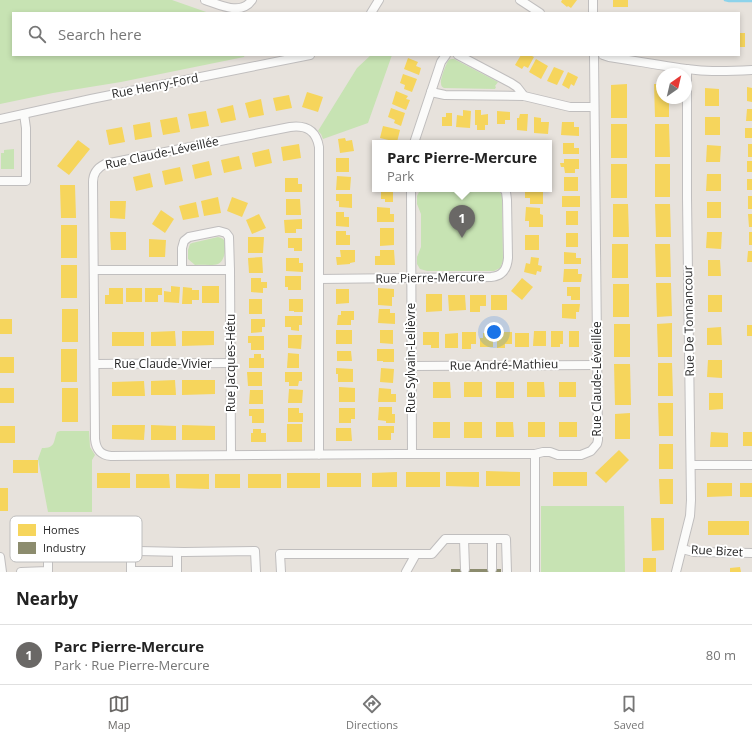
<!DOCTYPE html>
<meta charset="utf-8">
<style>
:root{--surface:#fff;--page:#f6f6f6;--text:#222;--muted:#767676;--line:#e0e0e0;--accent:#6a6866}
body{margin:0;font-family:"Open Sans",sans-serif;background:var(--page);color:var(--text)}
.compass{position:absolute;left:656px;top:68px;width:36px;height:36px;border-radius:50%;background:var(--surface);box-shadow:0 2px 6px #0003;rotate:34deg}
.you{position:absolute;left:494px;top:332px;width:14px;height:14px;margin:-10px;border:3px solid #fff;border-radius:50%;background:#1a73e8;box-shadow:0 0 0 6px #1a73e833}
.badge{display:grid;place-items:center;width:26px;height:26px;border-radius:50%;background:var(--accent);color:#fff;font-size:13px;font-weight:700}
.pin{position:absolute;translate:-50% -33px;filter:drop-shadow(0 1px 2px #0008)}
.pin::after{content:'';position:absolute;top:21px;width:14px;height:12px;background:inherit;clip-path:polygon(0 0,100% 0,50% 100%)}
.popup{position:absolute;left:372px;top:140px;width:180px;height:52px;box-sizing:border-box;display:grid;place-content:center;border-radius:0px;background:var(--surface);filter:drop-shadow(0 1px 3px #0005);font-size:13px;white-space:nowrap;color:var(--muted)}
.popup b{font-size:15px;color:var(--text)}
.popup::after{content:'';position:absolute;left:50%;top:100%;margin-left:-8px;border:8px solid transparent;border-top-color:var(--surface)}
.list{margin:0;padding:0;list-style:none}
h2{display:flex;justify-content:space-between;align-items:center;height:52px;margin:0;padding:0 16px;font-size:17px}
h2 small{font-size:13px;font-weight:400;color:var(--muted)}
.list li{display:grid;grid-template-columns:26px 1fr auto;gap:12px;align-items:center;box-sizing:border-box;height:60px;padding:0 16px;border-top:1px solid var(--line)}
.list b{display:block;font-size:15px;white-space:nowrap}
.list p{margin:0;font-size:13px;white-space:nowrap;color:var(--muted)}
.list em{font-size:13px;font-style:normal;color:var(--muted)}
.icon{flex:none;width:22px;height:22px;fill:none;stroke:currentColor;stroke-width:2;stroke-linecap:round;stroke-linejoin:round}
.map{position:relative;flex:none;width:752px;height:572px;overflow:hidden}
.search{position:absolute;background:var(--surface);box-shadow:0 2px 6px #0003;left:12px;right:12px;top:12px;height:44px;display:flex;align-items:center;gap:10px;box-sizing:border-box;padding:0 14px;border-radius:0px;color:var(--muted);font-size:15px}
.sheet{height:112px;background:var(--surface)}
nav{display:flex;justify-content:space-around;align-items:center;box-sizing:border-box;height:56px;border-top:1px solid var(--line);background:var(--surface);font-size:11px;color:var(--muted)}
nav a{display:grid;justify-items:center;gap:2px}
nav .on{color:var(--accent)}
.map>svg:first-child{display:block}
.green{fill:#c7e3b3}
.homes{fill:#f6d55c}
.industry{fill:#8c8c6e}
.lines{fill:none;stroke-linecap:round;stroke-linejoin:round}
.stream{stroke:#8dd3eb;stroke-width:2.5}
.minor-casing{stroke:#c0bebe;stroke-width:10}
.minor{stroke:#fbfbfa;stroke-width:8}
.labels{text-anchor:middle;stroke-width:4;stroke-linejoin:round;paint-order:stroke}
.street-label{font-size:12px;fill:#272727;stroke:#fff}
.key{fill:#fff;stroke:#bebebe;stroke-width:1}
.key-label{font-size:11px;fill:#272727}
</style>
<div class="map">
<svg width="752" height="572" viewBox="0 0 752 572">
<rect width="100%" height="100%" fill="#e7e2dc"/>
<g class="green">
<path d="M0,0H172L209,13H13V55H245L244,57L121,82L53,93L0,104Z"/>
<path d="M371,55H392L368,123L323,139L321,134L318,131L357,68Z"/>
<path d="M454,59L498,82L495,86L496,87L495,89L444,88C442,87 441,86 441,83C440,80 446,64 448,61C450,59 451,59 454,59Z"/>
<path d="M14,149V169H1V153H4V150Z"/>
<path d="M423,189H496C499,191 501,193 502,196L503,261L500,268L494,271H427L420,269L417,264V257L421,247V214L417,204V196L419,192Z"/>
<path d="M218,237C221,238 222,238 224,240C227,246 225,261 218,264C212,266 202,264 195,265L188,259V250L190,244L192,243Z"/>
<path d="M60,431H89L90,447L95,455L92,460V512H48L38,459L42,448C56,448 53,442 57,432Z"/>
<path d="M541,506H624L625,572H541Z"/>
</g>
<g class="homes">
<path d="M562,0H577L571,8L568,6L567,7L561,2Z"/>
<rect x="613" y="0" width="15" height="7"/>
<rect x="739" y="33" width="6" height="14"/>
<path d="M521,55H530L534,57L528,68L524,66L522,69L515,65Z"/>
<path d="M408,58L418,62L416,66L421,68L419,75L404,69Z"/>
<path d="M536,59L548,66L541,79L529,72Z"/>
<path d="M554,67L564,71L557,85L547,81Z"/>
<path d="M568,72L578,77L574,86L571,84L569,89L562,85Z"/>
<path d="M403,74L417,79L412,92L404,89L405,85L400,83Z"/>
<path d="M627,84V118H611V85Z"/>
<path d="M654,84H662V98H669V117H655Z"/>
<path d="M747,87L752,88V102L747,101Z"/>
<path d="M705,88L719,89V106H705Z"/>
<path d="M396,91L408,96L406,99L410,100L406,110L392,104Z"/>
<path d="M307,92L323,97L318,112L302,107Z"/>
<path d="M289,95L292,108L276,111L273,98Z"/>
<path d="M261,99L264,115L249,118L245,103Z"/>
<path d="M233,105L236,120L221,123L217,109Z"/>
<path d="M391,108L405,113L401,126L394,123L395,120L388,117Z"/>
<path d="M747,109H752V121H746Z"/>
<path d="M463,110L471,111L470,128L456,127L457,115L463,116Z"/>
<path d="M475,110H481V115L488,114V125H485V130H477V125H475Z"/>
<path d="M206,111L209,126L191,129L188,114Z"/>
<path d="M497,111L510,112V120H505V124H497Z"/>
<path d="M446,113H452V126H442V117H446Z"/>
<path d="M520,114H528L527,131L517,130V118H519Z"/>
<path d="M177,117L180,132L163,135L160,120Z"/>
<path d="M534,117L541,118V122H549L548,134L534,133Z"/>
<rect x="705" y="117" width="15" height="18"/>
<path d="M150,122L152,137L135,140L133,125Z"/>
<path d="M562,122H574V127H579V136L561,135Z"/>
<rect x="611" y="124" width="16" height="34"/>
<path d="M655,124H669L670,157H655Z"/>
<path d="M383,126L400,130L397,142L380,138Z"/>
<path d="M122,127L125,142L109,145L106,130Z"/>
<rect x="745" y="128" width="7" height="10"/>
<path d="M345,138L346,141L352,140L354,151L340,153L338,139Z"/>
<path d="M78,140L90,149L69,175L57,166Z"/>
<path d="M563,143H574V148H579V154H563Z"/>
<path d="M299,144L301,158L283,161L281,147Z"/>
<rect x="748" y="144" width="4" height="13"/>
<path d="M707,145L721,146L720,162H706Z"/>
<path d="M269,149L272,163L255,167L252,153Z"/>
<path d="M239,156L242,169L224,173L221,160Z"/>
<rect x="336" y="158" width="13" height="14"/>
<path d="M564,159H579V169H575V173H565L564,167H561L560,163H564Z"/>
<path d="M209,161L212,175L195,179L192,165Z"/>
<rect x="747" y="161" width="5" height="11"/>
<rect x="611" y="164" width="16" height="34"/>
<rect x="655" y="164" width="15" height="33"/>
<path d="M180,167L183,181L165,185L162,171Z"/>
<path d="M150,173L153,187L136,191L133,177Z"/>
<path d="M707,174H721V191H706Z"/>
<path d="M337,176L351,177L350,190H336Z"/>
<rect x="564" y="177" width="14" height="14"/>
<path d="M285,178H298V184H302V192H285Z"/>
<rect x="747" y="179" width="5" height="11"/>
<path d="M60,185H75L76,218H61Z"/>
<path d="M381,189H393V202H385V199H381Z"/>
<path d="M525,189H543V204H530V198H525Z"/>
<path d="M336,194H352V208L339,207V201H336Z"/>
<rect x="562" y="196" width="18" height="11"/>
<rect x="748" y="196" width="4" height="13"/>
<path d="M218,197L221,213L204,216L201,201Z"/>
<path d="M232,197L248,203L242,217L227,211Z"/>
<path d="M286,199H300L301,215H286Z"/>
<path d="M110,201H126L125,219L110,218Z"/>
<path d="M196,202L199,217L183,220L179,206Z"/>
<rect x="707" y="202" width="14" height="16"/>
<path d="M613,204H628L629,237H613Z"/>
<path d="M655,204H670L671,237H656Z"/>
<path d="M377,207L390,208V214H394V222H377Z"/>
<path d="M526,207L540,208V214L543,215V227H529V221H525Z"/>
<path d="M161,210L174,219L165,233L152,224Z"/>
<rect x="566" y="211" width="12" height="14"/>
<path d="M336,212H344V217H349V227L336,226Z"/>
<path d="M259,214L266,228L252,234L246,220Z"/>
<path d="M748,214H752V227H749Z"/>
<path d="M302,219V229H296V233H285L284,220Z"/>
<rect x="61" y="225" width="16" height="33"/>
<path d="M380,228H394V245L380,246Z"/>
<path d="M336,231H346V235H350V245H336Z"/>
<path d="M110,232H126V250H111Z"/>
<path d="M707,232H722L721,249L706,248Z"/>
<rect x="749" y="232" width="3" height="13"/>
<rect x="566" y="233" width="12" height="14"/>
<rect x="525" y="235" width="14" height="15"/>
<path d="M248,237H264L263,253H248Z"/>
<path d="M288,238H302V251H294V248H288Z"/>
<path d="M149,239L166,240L165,257H149Z"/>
<rect x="612" y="244" width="16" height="34"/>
<path d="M655,244H670L671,277H656Z"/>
<path d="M340,250H355V262L350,263V264L337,265L336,257H341Z"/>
<path d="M380,250H394L395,265H375V256H380Z"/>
<path d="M748,251H752V262H747Z"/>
<path d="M564,252L576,253V258H581V264H564Z"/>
<path d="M262,257L263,273H249L248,258Z"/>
<path d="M531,257L539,258L538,265L542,266L541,272L537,271L536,275L524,272L526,263L530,264Z"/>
<path d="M286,258H299V263H303V272L286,271Z"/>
<path d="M708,260H720L721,276H708Z"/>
<rect x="61" y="265" width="16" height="33"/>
<path d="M564,269H578V274H582L581,282H563Z"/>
<path d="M285,276H301V290H288V287H285Z"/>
<path d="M251,278H261V282H267V288H263V293L251,292Z"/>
<path d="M522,278L533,287L522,300L511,291Z"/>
<path d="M656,283H671L672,316L657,317Z"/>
<rect x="613" y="284" width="16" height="33"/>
<path d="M171,286L180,287L179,303L164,302V291L171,292Z"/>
<rect x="202" y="286" width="17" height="17"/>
<path d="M183,287L192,288V290H199V300H192V304H182Z"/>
<path d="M567,287H580V300H571V296H567Z"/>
<path d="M109,288H123V304H105V295H109Z"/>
<rect x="126" y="288" width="16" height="14"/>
<path d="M145,288H162V295H158V302H145Z"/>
<path d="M378,288L394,289V297H392V306L378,305Z"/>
<path d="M336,289H349V303L336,304Z"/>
<path d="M426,294H442V311L426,312Z"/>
<path d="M448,295H465L466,310L449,311Z"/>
<path d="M470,295H486V306H480V312H470Z"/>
<rect x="491" y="295" width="16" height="15"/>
<rect x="708" y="295" width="14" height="17"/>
<rect x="249" y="299" width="13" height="15"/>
<path d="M289,299H303V312H294V311H289Z"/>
<path d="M562,304H580L579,312H576V319L562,318Z"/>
<rect x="62" y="309" width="16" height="33"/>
<path d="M379,309H390V313H395V324L378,323Z"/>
<path d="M341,311H354V320H351V325H337L338,315H341Z"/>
<path d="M285,316H302V325H299V331L291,330V327H285Z"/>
<rect x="0" y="319" width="12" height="15"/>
<path d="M251,319H265V327H262V332L251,333Z"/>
<path d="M672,323V357H658L657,324Z"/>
<rect x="614" y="324" width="16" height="33"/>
<rect x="747" y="325" width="5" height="11"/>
<path d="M721,327L722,345H707V328Z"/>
<rect x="336" y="330" width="16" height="14"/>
<path d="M380,330H393V344L380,343Z"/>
<path d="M175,331L176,346H151V332Z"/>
<path d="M182,331H214V345L182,346Z"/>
<path d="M534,331H546V346H533Z"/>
<path d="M551,331H563V344H560V347H551Z"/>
<rect x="569" y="331" width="10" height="16"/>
<rect x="112" y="332" width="32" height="14"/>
<path d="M423,332H439V348H431V345H423Z"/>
<path d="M462,332H476V344H471V349H462Z"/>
<path d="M497,332H512V344H505V348H497Z"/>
<path d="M458,333V348H445V334Z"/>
<path d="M483,333H493V347H480V338H483Z"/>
<rect x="515" y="333" width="14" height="14"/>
<path d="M288,335H302L301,349L288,348Z"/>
<path d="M248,336H264V350H251V343H248Z"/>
<rect x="61" y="349" width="16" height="33"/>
<path d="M377,349H394V362H383V361H377Z"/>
<path d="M337,351H351L352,361H337Z"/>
<path d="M288,353L299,354V368H287Z"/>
<path d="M254,354H261V358H264V368H249V358H254Z"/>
<rect x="0" y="357" width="14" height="16"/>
<path d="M708,360H722V378L707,377Z"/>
<path d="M658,363H672L673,396H658Z"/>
<path d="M614,364H630L631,405H615Z"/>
<path d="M336,368L353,369V382H338V374H336Z"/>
<path d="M381,368L394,369L393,383L380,382Z"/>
<path d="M247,372H262V386H248Z"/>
<path d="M285,372H302V381H299L298,386H289V382H285Z"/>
<path d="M175,380L176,395H151V381Z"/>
<path d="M182,380H215V394L182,395Z"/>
<path d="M144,381L145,396H112V382Z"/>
<path d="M433,382H450L451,398H433Z"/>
<rect x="464" y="382" width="18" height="15"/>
<rect x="496" y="382" width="18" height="16"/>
<path d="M527,382H544L545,397H527Z"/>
<rect x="559" y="382" width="17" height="15"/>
<path d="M339,387L355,388V402H339Z"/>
<rect x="0" y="388" width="14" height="15"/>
<rect x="62" y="388" width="16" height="34"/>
<path d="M379,388L391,389V394H396V402H378Z"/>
<path d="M289,389L303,390L302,403H288Z"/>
<path d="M250,390H263V404H249Z"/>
<path d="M709,393H723V409L709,410Z"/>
<path d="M658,403H673V436H659Z"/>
<path d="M379,407H392V414H395V423H386V421L378,420Z"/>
<path d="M288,408H299V413H303V422H288Z"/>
<path d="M339,408H355V419H351V423H339Z"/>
<path d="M249,409H264V423H252V416H249Z"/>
<path d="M630,413V439H615V414Z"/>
<rect x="433" y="422" width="17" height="16"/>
<rect x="464" y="422" width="18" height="16"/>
<path d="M496,422H513L514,437H496Z"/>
<rect x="528" y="422" width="17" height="15"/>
<rect x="559" y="422" width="18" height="15"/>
<rect x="287" y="424" width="15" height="18"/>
<path d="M112,425H145L144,440L112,439Z"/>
<path d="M151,425L176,426V440H151Z"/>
<path d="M182,425L215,426V440H182Z"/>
<rect x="0" y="426" width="15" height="17"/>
<path d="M378,426H394V433H391V440H378Z"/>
<path d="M336,428H351L352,441H336Z"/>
<path d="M253,429H261V433H266V442H251V433H253Z"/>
<path d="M711,432L728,433V447H710Z"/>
<rect x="743" y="432" width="9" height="14"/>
<rect x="659" y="444" width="14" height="25"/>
<path d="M619,450L629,460L606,483L595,473Z"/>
<rect x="13" y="460" width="25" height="13"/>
<path d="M486,471L520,472V486H486Z"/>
<path d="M397,472V487H372V473Z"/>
<rect x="406" y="472" width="34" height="15"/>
<path d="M446,472H479V487L446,486Z"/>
<rect x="553" y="472" width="34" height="14"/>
<rect x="97" y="473" width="33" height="15"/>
<rect x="287" y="473" width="33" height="15"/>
<rect x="327" y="473" width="34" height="14"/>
<path d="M136,474H169L170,488H136Z"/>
<path d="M176,474H209V489L176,488Z"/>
<rect x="215" y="474" width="25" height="14"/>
<rect x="248" y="474" width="33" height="14"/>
<path d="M659,479H673V504H660Z"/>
<path d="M707,483H732V496L707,497Z"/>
<rect x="740" y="483" width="12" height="14"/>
<rect x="0" y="488" width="8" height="23"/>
<path d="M651,518H664V550L652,551Z"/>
<rect x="708" y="521" width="41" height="14"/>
<rect x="643" y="558" width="13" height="14"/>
<path d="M740,567L741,572H730V568Z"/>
</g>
<rect class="industry" x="451" y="569" width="50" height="3"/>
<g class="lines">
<path class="stream" d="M725,0L729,1H752"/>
<defs>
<g id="minor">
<path d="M205,0C220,5 241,16 252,0"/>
<path d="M520,0L540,13"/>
<path d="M593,0V13"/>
<path d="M371,13L379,0"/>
<path d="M458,55L511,83L517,87L524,96"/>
<path d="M603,55L609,57C638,61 667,67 696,70C714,72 733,71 752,70"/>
<path d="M431,92L445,95L524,96L570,107H594"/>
<path d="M0,119L91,99L310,55"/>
<path d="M414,143L441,62L446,55"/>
<path d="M0,181H26V128L24,114"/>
<path d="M411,189L412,454"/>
<path d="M94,270H230L231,455"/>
<path d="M182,270V248L184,241L189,237L219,231L226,233L229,237L230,270"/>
<path d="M319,279L491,277C503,276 507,269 508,258L507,200L506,192L504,189"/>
<path d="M95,364L231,363"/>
<path d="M411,366L597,365"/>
<path d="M535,454V572"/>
<path d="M319,455V147C316,130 306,125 290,127L105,164C97,168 93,173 93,182L95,439C96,449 100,455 111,456C207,456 303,455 399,454H535L543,452H550L558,455H581L591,451L597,444L598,440L594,55"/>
<path d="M691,465H752"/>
<path d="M464,539L465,569"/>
<path d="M492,539V569"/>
<path d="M682,549L694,552L752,553"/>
<path d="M416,554H432L445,539H506L507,572"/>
<path d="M0,557L2,572"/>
<path d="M131,571V551"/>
<path d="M177,571V552"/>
<path d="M21,572L48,571V549L184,552L255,551L256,572"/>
<path d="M131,572V571H177V572"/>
<path d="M281,572L280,554H416L406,572"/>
<path d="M676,572L690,516L691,500L687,198V69"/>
</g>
</defs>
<use href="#minor" class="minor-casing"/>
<use href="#minor" class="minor"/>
</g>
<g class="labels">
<g class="street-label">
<text transform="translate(155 86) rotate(-11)" y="4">Rue Henry-Ford</text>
<text transform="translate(162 153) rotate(-12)" y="4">Rue Claude-Léveillée</text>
<text transform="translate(430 278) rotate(-1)" y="4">Rue Pierre-Mercure</text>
<text transform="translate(689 321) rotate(-91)" y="4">Rue De Tonnancour</text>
<text transform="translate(411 358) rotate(-90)" y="4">Rue Sylvain-Lelièvre</text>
<text transform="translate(231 363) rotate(-90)" y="4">Rue Jacques-Hétu</text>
<text x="163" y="368">Rue Claude-Vivier</text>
<text transform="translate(504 365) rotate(-1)" y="4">Rue André-Mathieu</text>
<text transform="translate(597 379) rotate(-90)" y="4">Rue Claude-Léveillée</text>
<text transform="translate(717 551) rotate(3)" y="4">Rue Bizet</text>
</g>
</g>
<rect x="10" y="516" width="132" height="46" rx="6" class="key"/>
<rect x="18" y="524" width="18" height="12" fill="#f6d55c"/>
<rect x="18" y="542" width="18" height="12" fill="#8c8c6e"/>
<g class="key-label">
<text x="43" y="534">Homes</text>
<text x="43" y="552">Industry</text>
</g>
</svg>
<svg class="compass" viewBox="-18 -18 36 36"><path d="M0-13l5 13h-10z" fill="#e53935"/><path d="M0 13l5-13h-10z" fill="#767676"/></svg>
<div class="you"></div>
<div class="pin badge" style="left:462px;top:238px">1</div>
<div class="popup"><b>Parc Pierre-Mercure</b>Park</div>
<div class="search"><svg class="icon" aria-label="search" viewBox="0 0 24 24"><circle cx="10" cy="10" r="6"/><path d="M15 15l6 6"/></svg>Search here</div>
</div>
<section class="sheet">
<h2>Nearby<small></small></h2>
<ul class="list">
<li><span class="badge">1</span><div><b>Parc Pierre-Mercure</b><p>Park · Rue Pierre-Mercure</p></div><em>80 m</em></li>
</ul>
</section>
<nav>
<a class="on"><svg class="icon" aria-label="map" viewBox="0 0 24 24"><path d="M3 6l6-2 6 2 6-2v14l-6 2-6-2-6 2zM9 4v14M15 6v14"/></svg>Map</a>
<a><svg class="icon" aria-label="directions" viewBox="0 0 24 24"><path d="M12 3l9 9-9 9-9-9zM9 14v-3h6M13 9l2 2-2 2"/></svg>Directions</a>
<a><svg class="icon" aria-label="saved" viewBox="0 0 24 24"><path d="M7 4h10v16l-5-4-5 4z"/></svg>Saved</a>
</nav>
